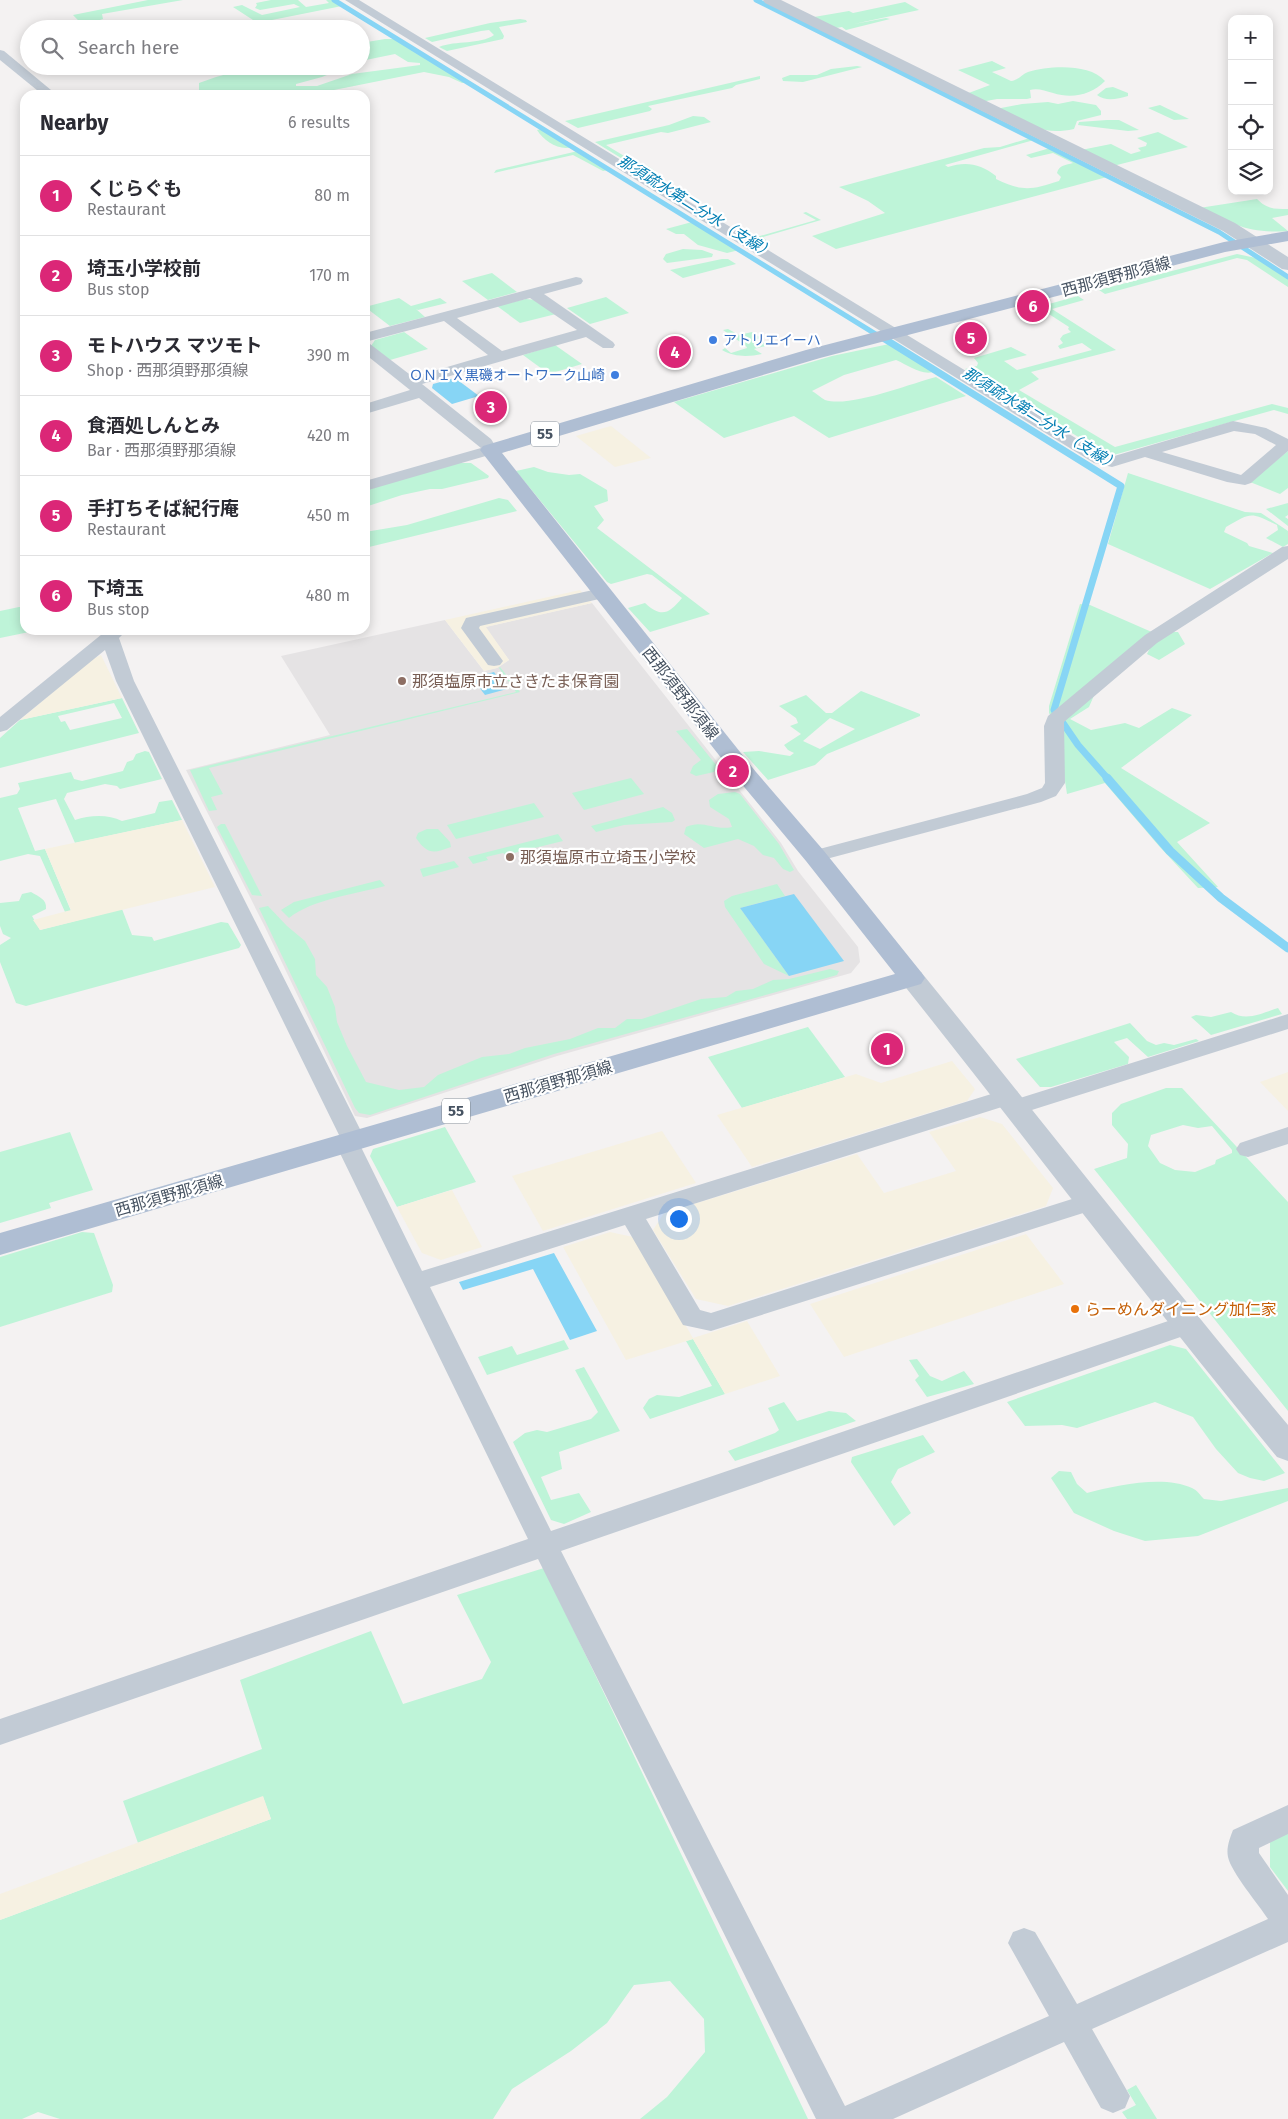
<!DOCTYPE html>
<meta charset="utf-8">
<style>
:root{--surface:#fff;--page:#f2f2f3;--text:#2b2b33;--muted:#7c7c81;--line:#e1e1e2;--accent:#db2777}
body{margin:0;font-family:"Fira Sans","Noto Sans JP",sans-serif;background:var(--page);color:var(--text)}
.controls{position:absolute;right:15px;top:15px;display:grid;overflow:hidden;border-radius:10px;box-shadow:0 2px 12px #0003}
.controls button{width:45px;height:45px;display:grid;place-items:center;padding:0;border:0;border-bottom:1px solid var(--line);background:var(--surface);color:var(--text);font:25px sans-serif}
.you{position:absolute;left:678px;top:1218px;width:18px;height:18px;margin:-12px;border:4px solid #fff;border-radius:50%;background:#1a73e8;box-shadow:0 0 0 8px #1a73e833}
.badge{display:grid;place-items:center;width:32px;height:32px;border-radius:50%;background:var(--accent);color:#fff;font-size:16px;font-weight:700}
.pin{position:absolute;translate:-50% -50%;border:2px solid #fff;box-shadow:0 1px 5px #0006}
.list{margin:0;padding:0;list-style:none}
h2{display:flex;justify-content:space-between;align-items:center;height:65px;margin:0;padding:0 20px;font-size:21px}
h2 small{font-size:16px;font-weight:400;color:var(--muted)}
.list li{display:grid;grid-template-columns:32px 1fr auto;gap:15px;align-items:center;box-sizing:border-box;height:80px;padding:0 20px;border-top:1px solid var(--line)}
.list b{display:block;font-size:19px;white-space:nowrap}
.list p{margin:0;font-size:16px;white-space:nowrap;color:var(--muted)}
.list em{font-size:16px;font-style:normal;color:var(--muted)}
.icon{flex:none;width:28px;height:28px;fill:none;stroke:currentColor;stroke-width:2;stroke-linecap:round;stroke-linejoin:round}
.map{position:relative;flex:none;width:1288px;height:2119px;overflow:hidden}
.search{position:absolute;background:var(--surface);box-shadow:0 2px 12px #0003;left:20px;top:20px;width:350px;height:55px;display:flex;align-items:center;gap:12px;box-sizing:border-box;padding:0 18px;border-radius:28px;color:var(--muted);font-size:19px}
.panel{position:absolute;background:var(--surface);box-shadow:0 2px 12px #0003;left:20px;top:90px;width:350px;height:545px;border-radius:15px}
.map>svg:first-child{display:block}
.education{fill:#e5e3e4}
.green{fill:#bef4d8;fill-rule:evenodd}
.sand{fill:#f6f1e2}
.water{fill:#87d5f5}
.lines{fill:none;stroke-linecap:round;stroke-linejoin:round}
.stream-far2{stroke:#87d5f5;stroke-width:5}
.stream-far1{stroke:#87d5f5;stroke-width:7}
.stream{stroke:#87d5f5;stroke-width:9}
.minor{fill:#c2cbd5;fill-rule:evenodd}
.tertiary{fill:#c2cbd5;fill-rule:evenodd}
.primary{fill:#afbed3;fill-rule:evenodd}
.shop-dot{fill:#3f7fe0;stroke:#fff;stroke-width:2}
.education-dot{fill:#8d6e63;stroke:#fff;stroke-width:2}
.food-dot{fill:#e8710a;stroke:#fff;stroke-width:2}
.labels{text-anchor:middle;stroke-width:4.5;stroke-linejoin:round;paint-order:stroke}
.far-shop-label{font-size:14px;fill:#366cbe;stroke:#fff;text-anchor:start}
.far-water-label{font-size:15px;font-style:italic;fill:#017eb3;stroke:#fff}
.shield{fill:#fff;stroke:#7e8791;stroke-width:1}
.shield-label{font-size:15px;font-weight:bold;fill:#475362}
.street-label{font-size:16px;fill:#475362;stroke:#fff}
.education-label{font-size:16px;fill:#785e54;stroke:#fff;text-anchor:start}
.food-label{font-size:16px;fill:#c56008;stroke:#fff;text-anchor:start}
</style>
<div class="map">
<svg width="1288" height="2119" viewBox="0 0 1288 2119">
<rect width="100%" height="100%" fill="#f4f2f2"/>
<path class="education" d="M592,603L781,843L798,871L858,947L860,962L851,973L557,1056L367,1118L355,1116L265,927L186,770L330,735L281,656L445,620L484,671L497,668L499,671L497,668L509,660L485,627Z"/>
<g class="green">
<path d="M148,0H183L102,14L103,19L97,21L103,26C93,33 80,23 73,15Z"/>
<path d="M271,0H298L306,7L329,3L326,0H332L342,6L262,22L253,20L233,7L242,5L262,15L300,7L294,4L260,10L255,8L257,5L256,3Z"/>
<path d="M905,2L919,10L854,24L886,18L890,19L846,30L842,27L836,28L814,17L849,11L853,13Z"/>
<path d="M520,19L526,20L527,22L499,27L504,36L503,39L447,51L439,47C456,40 480,45 494,35L489,30L481,31L432,42L425,38L490,23Z"/>
<path d="M385,39H395L465,83H462L449,77L424,72L309,95L296,93L204,95L199,90V83L216,77L256,66H349L322,77L296,84V86H317L352,74L420,65V63L408,62L395,54L361,61V43Z"/>
<path d="M992,61L1006,68L992,72L1011,81C1019,80 1022,74 1028,72C1049,66 1089,63 1105,81C1091,95 1072,99 1053,93C1045,91 1038,88 1030,90L1031,98L1027,99H997L981,102L966,94L990,85L958,70Z"/>
<path d="M857,66L862,67L803,82L783,81L782,78L790,75H817L831,69Z"/>
<path d="M760,76V79L736,85L732,88L648,106L652,109L650,111L578,128L565,121Z"/>
<path d="M1113,87L1128,93V96C1117,99 1106,102 1097,95L1106,88Z"/>
<path d="M1073,101L1096,105L1101,111V115L1077,121L1074,129C1042,136 1028,124 1000,110L1001,108L1022,104L1048,102L1058,104Z"/>
<path d="M1160,105L1189,119L1174,120L1148,108Z"/>
<path d="M693,116L704,117L711,122L668,133L661,132L606,145L639,165L648,166L655,171L654,174L651,175L642,171L595,142L669,125Z"/>
<path d="M1107,120H1119L1139,130L1128,131L1078,125L1079,122Z"/>
<path d="M541,129L572,147C559,151 544,141 537,130Z"/>
<path d="M1158,132L1188,147L1113,166L1081,150L1111,144L1131,154L1141,151L1138,148L1146,146L1147,143L1137,138Z"/>
<path d="M1030,138L1034,140L945,165L948,167C966,161 981,164 996,176V179C1023,192 1031,190 1059,181L1061,177L1057,173C1059,165 1066,165 1073,163L1053,153L1031,158L1026,155L1050,148L1107,177L836,249L812,236L885,213L868,201L839,187L984,148L1000,147Z"/>
<path d="M578,151L609,170L603,171L573,155L494,173L496,170Z"/>
<path d="M1257,199C1267,209 1274,209 1288,209V215L1272,218L1288,231C1249,234 1233,224 1199,208Z"/>
<path d="M806,212L821,220L763,237L769,243L764,244L753,238L816,220L803,213Z"/>
<path d="M692,222L739,250L727,253L698,245L684,234H676L666,229Z"/>
<path d="M683,249L702,250L713,254L712,257L667,263L663,259L666,254Z"/>
<path d="M1237,254L1256,258L1288,279V287L1247,260L1237,258L1105,294L1099,290Z"/>
<path d="M722,259H728L736,264L683,278L670,270Z"/>
<path d="M492,273L517,292L488,300L462,281Z"/>
<path d="M1078,296L1084,300L1052,309L1116,350L1031,372L1039,379L1019,390L1115,447L1272,404L1288,408V414L1274,410L1110,456L965,369L977,366L978,363L974,358L1011,347L1027,355L1004,361L1017,370L1092,350L1082,343L1060,349L1058,346L1063,343L1060,339L1063,335L1071,332L1068,329L1069,327L1038,307Z"/>
<path d="M606,297L629,313L590,324L567,308Z"/>
<path d="M399,298L411,306L440,298L447,303L418,310L416,309L425,317L390,326L365,307Z"/>
<path d="M526,299L537,300L556,314L520,323L497,306Z"/>
<path d="M728,329L739,335L752,332L761,338L754,340C758,346 763,343 769,341L773,344L754,349L762,354C748,357 734,357 722,350L725,348L731,353L747,348L746,346L723,330Z"/>
<path d="M404,332L428,349L390,360L371,346L375,340Z"/>
<path d="M894,343L938,370C924,378 910,366 896,360L844,375L812,391C816,393 821,398 825,400C850,408 909,384 936,377L966,396L829,438L794,416L724,438L674,402L832,356Z"/>
<path d="M555,345L582,364L549,374L523,355Z"/>
<path d="M1288,451V488L1280,494L1250,482Z"/>
<path d="M458,463H471L489,476L488,478L442,489H430L402,495L365,507V489Z"/>
<path d="M534,467L548,472L569,475L580,474L607,490L608,501L594,506L604,520L597,528L710,614L650,632L628,608L645,603C661,618 669,614 682,598L652,575L647,574L611,584L607,582L516,471Z"/>
<path d="M1128,473L1245,512L1261,513L1288,531V544L1283,547L1266,538L1278,530L1277,525C1250,512 1252,512 1226,527L1224,532L1247,543L1249,546L1273,553L1210,589L1108,544Z"/>
<path d="M499,498L508,500L517,511L365,548V532L407,525Z"/>
<path d="M1288,503V515L1285,517L1288,519V526L1266,509Z"/>
<path d="M1080,604L1090,605L1154,633L1102,677L1089,707L1070,719L1091,730L1125,723L1139,728L1172,708L1192,715L1121,768L1210,823L1177,842L1218,887L1198,888L1159,846L1105,783L1067,794L1057,728L1049,713V706Z"/>
<path d="M19,607H25V630H39L0,638V611Z"/>
<path d="M1172,632H1178L1185,644L1159,660L1147,654L1151,646Z"/>
<path d="M500,667L520,692L209,768L223,794L211,797L217,810L209,811L190,770L516,692L499,668Z"/>
<path d="M861,691L920,714V716L827,754L815,765L768,780L743,752L759,751L790,756L794,753L788,750L784,745L801,734L790,726L798,723L796,718L779,706L806,695L826,713H832ZM830,718L855,729L820,749L803,741Z"/>
<path d="M122,698L139,733L0,768V738L20,720ZM114,703L122,718L70,730L65,721L61,722L58,716Z"/>
<path d="M687,729L717,766L714,772L696,776L690,773L693,766L701,760L676,731Z"/>
<path d="M145,751L149,752L162,779L120,789L117,786L105,784L67,793L64,799L75,820C90,815 108,814 122,821L155,813L159,802L172,800L182,820L75,843L56,799L18,808L35,851L45,849L71,911L65,912L40,856L28,854L0,861V798L17,794L20,789L18,783L71,772L74,779L82,781L123,771L127,762L133,760L136,754Z"/>
<path d="M631,778L644,794L584,810L572,793Z"/>
<path d="M735,792L740,794L779,844L794,870L790,872L783,869L774,858L763,855L754,846L738,839L704,848L684,834L686,827C703,819 714,831 732,827L729,819L710,807L709,800L718,794Z"/>
<path d="M534,803L544,817L456,839L447,825Z"/>
<path d="M663,807L672,813L675,820L672,822L624,825L596,832L591,826Z"/>
<path d="M221,824H225L262,896L252,895L217,827Z"/>
<path d="M427,829H438L450,842L451,847C433,854 427,854 416,838L418,833Z"/>
<path d="M558,834L563,841L506,855L503,853L486,857L488,860L473,864L468,857Z"/>
<path d="M454,861L459,867L423,877L420,869Z"/>
<path d="M380,880L385,886C355,894 313,899 289,918L281,910L294,902Z"/>
<path d="M777,884L785,896L740,908L789,976L764,964L725,907L724,901L732,896Z"/>
<path d="M31,892C39,897 47,899 46,909L32,916L40,930L122,909L132,935L152,937L154,941L221,922L228,923L241,945L239,948L26,1006L16,1003L0,962V945L11,938L3,934L0,926V903L19,901L22,894Z"/>
<path d="M268,906L287,926L305,941L315,959L316,975L327,987L335,1007L337,1022L347,1046L366,1082L399,1090L424,1087L438,1075L482,1057L509,1054L525,1048L570,1039L598,1028H615L627,1019H642L701,999L726,997L736,991L753,989L773,980L789,979L830,969L839,971L837,975L554,1054L370,1115L359,1113L355,1108L259,908Z"/>
<path d="M1278,1008L1282,1014L1211,1035L1191,1017L1196,1015L1211,1017L1231,1012C1246,1022 1262,1013 1278,1008Z"/>
<path d="M1130,1023L1147,1041L1156,1045L1164,1043L1174,1045L1196,1039L1199,1041L1148,1057L1127,1038L1114,1042L1129,1057L1128,1064L1051,1087H1040L1016,1059Z"/>
<path d="M808,1027L845,1077L742,1108L708,1057Z"/>
<path d="M1166,1088H1182L1288,1202V1411L1094,1169L1127,1158L1128,1144L1112,1125V1113L1121,1104ZM1183,1125L1198,1128L1212,1126L1232,1150V1153L1216,1160L1215,1164L1195,1172L1175,1170L1160,1163L1148,1146L1151,1135Z"/>
<path d="M445,1127L476,1182L397,1207L370,1156L373,1149Z"/>
<path d="M70,1132L93,1190L49,1203L51,1208L0,1223V1152Z"/>
<path d="M82,1232L94,1233L113,1285L112,1292L0,1327V1257Z"/>
<path d="M693,1339L725,1394L650,1419L643,1408L649,1399L657,1395L679,1397L712,1386L686,1341Z"/>
<path d="M564,1340L569,1349L487,1375L478,1357L512,1346L517,1355Z"/>
<path d="M1170,1345L1186,1349L1285,1473L1264,1481L1250,1478L1238,1473L1216,1449L1193,1417L1155,1402L1077,1428L1062,1425L1025,1426L1007,1402Z"/>
<path d="M917,1359L930,1376L942,1381L964,1371L974,1384L927,1397L915,1380L919,1376L909,1360Z"/>
<path d="M584,1367L620,1431L559,1452L562,1469L541,1477L551,1500L579,1493L591,1512L564,1524L551,1520L513,1442L525,1433L537,1430L547,1432L591,1419L598,1412L575,1370Z"/>
<path d="M784,1402L797,1421L829,1411L846,1413L856,1421L735,1461L728,1451L775,1433L779,1430L768,1408Z"/>
<path d="M923,1435L935,1452L898,1469L891,1482L911,1513L894,1526L851,1462L852,1457Z"/>
<path d="M1059,1471L1071,1472L1077,1484L1087,1493C1117,1485 1164,1475 1192,1488C1197,1490 1200,1495 1204,1499L1221,1501L1288,1488V1501L1198,1536L1145,1541L1114,1531L1074,1513L1051,1478Z"/>
<path d="M544,1568L808,2119H640L667,2097L705,2052L704,2019L670,1981L634,1985L607,2023L571,2051L512,2089L493,2119H60L38,2112L22,2119H0V1920L271,1819L263,1797L138,1843L123,1801L262,1749L240,1680L371,1631L403,1704L482,1679L491,1662L457,1595Z"/>
<path d="M1288,1833V1891L1270,1867V1842Z"/>
<path d="M1136,2085L1157,2119H1127L1122,2112L1136,2105L1127,2090Z"/>
</g>
<g class="sand">
<path d="M611,426L651,458L615,467L576,436Z"/>
<path d="M580,590L592,603L486,627L509,660L497,668L484,671L445,620Z"/>
<path d="M101,655L122,698L20,720L91,660Z"/>
<path d="M182,820L215,887L40,930L33,920L71,910L45,849Z"/>
<path d="M952,1061L975,1089L967,1101L752,1167L717,1115L856,1074L881,1083Z"/>
<path d="M1288,1072V1111L1260,1082Z"/>
<path d="M980,1117L1002,1124L1053,1188L1046,1206L728,1306L696,1299L653,1230L664,1213L857,1154L884,1193L956,1171L929,1132Z"/>
<path d="M662,1131L696,1183L543,1231L512,1176Z"/>
<path d="M452,1190L482,1247L441,1260L422,1253L397,1207Z"/>
<path d="M610,1232L633,1237L693,1338L747,1321L780,1376L725,1394L693,1339L626,1360L563,1247Z"/>
<path d="M1026,1234L1064,1284L844,1357L810,1304Z"/>
<path d="M263,1796L271,1819L0,1920V1894Z"/>
</g>
<g class="water">
<path d="M455,378L479,396L452,404L432,388L433,384Z"/>
<path d="M494,672L507,689L485,695L472,678Z"/>
<path d="M794,894L800,902L844,961L789,976L740,908Z"/>
<path d="M554,1253L597,1331L570,1340L533,1269L463,1290L459,1282Z"/>
</g>
<g class="lines">
<g class="stream-far2">
<path d="M334,0L882,338"/>
<path d="M756,0L1219,232L1288,277"/>
</g>
<path class="stream-far1" d="M880,336L1121,486L1054,710L1078,745L1108,779"/>
<path class="stream" d="M1107,778L1170,851L1221,898L1288,948"/>
<g class="minor">
<path d="M345,0H359L1105,456L1111,457L1233,421L1266,428L1288,439V451L1251,483L1245,485L1227,482L1145,457L1112,467L1094,463ZM1234,431L1255,434L1276,445L1241,475L1162,452Z"/>
<path d="M0,50L4,51L57,95H43L0,60Z"/>
<path d="M576,277L581,278L583,281L581,284L544,294L613,342L615,345L613,348H603L586,337L422,384L491,439L498,450L496,453L365,491V481L481,448L419,398L365,414V404L410,390L365,354V342L370,344L413,377L488,355L444,321L365,342V333ZM530,298L577,330L502,351L457,318Z"/>
<path d="M1288,546V559L1157,643L1064,722L1065,783L1056,796L1041,802L815,862L808,860L805,856L808,852L1027,794L1042,788L1045,783L1044,726L1048,716L1145,635L1282,547Z"/>
<path d="M602,588L608,589L611,593L608,597L480,626L479,628L503,661L500,665L494,666L488,665L461,628L466,618Z"/>
<path d="M107,630H127L119,638L134,681L366,1141L361,1147L422,1271L1001,1091L1009,1089L1017,1091L1020,1098L1288,1014V1029L1016,1115L1008,1113L1005,1106L646,1219L700,1310L711,1313L1091,1193L1099,1196L1103,1202L1099,1208L711,1331L683,1325L625,1225L430,1287L551,1531L1177,1318L1186,1315L1195,1318L1199,1325L1195,1332L561,1551L845,2106L1049,2016L1008,1943L1013,1932L1024,1928L1035,1932L1077,2004L1268,1919C1259,1905 1231,1872 1228,1857C1226,1848 1230,1838 1233,1830L1288,1805V1834L1259,1848V1853L1288,1895V1942L1092,2029L1130,2096L1125,2108L1113,2113L1101,2108L1064,2042L893,2119H816L538,1559L0,1745V1719L528,1539L335,1143L340,1137L116,681L105,650L7,730L0,732V717Z"/>
<path d="M1288,1127V1144L1248,1157L1240,1155L1236,1149L1240,1143Z"/>
</g>
<g class="tertiary">
<path d="M763,0H781L1235,223L1288,257V270L1282,269L1223,231L765,3Z"/>
<path d="M912,969L921,972C1044,1123 1163,1276 1288,1425V1461L1277,1457C1149,1302 1028,1141 903,984L899,978L903,972Z"/>
</g>
<path class="primary" d="M1288,231V241L1225,252L820,358L502,453L756,772L824,851L921,972L925,978L921,984L0,1255V1233L895,974L806,861L740,782L480,450L483,446L806,350L1224,242Z"/>
</g>
<g class="shop-dot">
<circle cx="713" cy="340" r="5"/>
<circle cx="615" cy="375" r="5"/>
</g>
<g class="education-dot">
<circle cx="402" cy="681" r="5"/>
<circle cx="510" cy="857" r="5"/>
</g>
<circle class="food-dot" cx="1075" cy="1309" r="5"/>
<g class="labels">
<g class="far-shop-label">
<text x="723" y="345">アトリエイーハ</text>
<text x="605" y="380" text-anchor="end">ＯＮＩＸ黒磯オートワーク山崎</text>
</g>
<g class="far-water-label">
<text transform="translate(696 207) rotate(32)" y="5">那須疏水第二分水（支線）</text>
<text transform="translate(1041 419) rotate(32)" y="5">那須疏水第二分水（支線）</text>
</g>
<g class="shield">
<rect x="531" y="421.5" width="28" height="25" rx="4"/>
<rect x="442" y="1098.5" width="28" height="25" rx="4"/>
</g>
<g class="shield-label">
<text x="545" y="439">55</text>
<text x="456" y="1116">55</text>
</g>
<g class="street-label">
<text transform="translate(1116 276) rotate(-15)" y="6">西那須野那須線</text>
<text transform="translate(681 693) rotate(52)" y="6">西那須野那須線</text>
<text transform="translate(558 1081) rotate(-16)" y="6">西那須野那須線</text>
<text transform="translate(169 1195) rotate(-16)" y="6">西那須野那須線</text>
</g>
<g class="education-label">
<text x="412" y="687">那須塩原市立さきたま保育園</text>
<text x="520" y="863">那須塩原市立埼玉小学校</text>
</g>
<g class="food-label">
<text x="1085" y="1315">らーめんダイニング加仁家</text>
</g>
</g>
</svg>
<div class="controls">
<button>+</button>
<button>−</button>
<button><svg class="icon" aria-label="locate" viewBox="0 0 24 24"><circle cx="12" cy="12" r="6"/><path d="M12 2v4M12 18v4M2 12h4M18 12h4"/></svg></button>
<button><svg class="icon" aria-label="layers" viewBox="0 0 24 24"><path d="M12 4l9 5-9 5-9-5zM3 14l9 5 9-5"/></svg></button>
</div>
<div class="you"></div>
<div class="pin badge" style="left:887px;top:1049px">1</div>
<div class="pin badge" style="left:733px;top:771px">2</div>
<div class="pin badge" style="left:491px;top:407px">3</div>
<div class="pin badge" style="left:675px;top:352px">4</div>
<div class="pin badge" style="left:971px;top:338px">5</div>
<div class="pin badge" style="left:1033px;top:306px">6</div>
<div class="search"><svg class="icon" aria-label="search" viewBox="0 0 24 24"><circle cx="10" cy="10" r="6"/><path d="M15 15l6 6"/></svg>Search here</div>
<section class="panel">
<h2>Nearby<small>6 results</small></h2>
<ul class="list">
<li><span class="badge">1</span><div><b>くじらぐも</b><p>Restaurant</p></div><em>80 m</em></li>
<li><span class="badge">2</span><div><b>埼玉小学校前</b><p>Bus stop</p></div><em>170 m</em></li>
<li><span class="badge">3</span><div><b>モトハウス マツモト</b><p>Shop · 西那須野那須線</p></div><em>390 m</em></li>
<li><span class="badge">4</span><div><b>食酒処しんとみ</b><p>Bar · 西那須野那須線</p></div><em>420 m</em></li>
<li><span class="badge">5</span><div><b>手打ちそば紀行庵</b><p>Restaurant</p></div><em>450 m</em></li>
<li><span class="badge">6</span><div><b>下埼玉</b><p>Bus stop</p></div><em>480 m</em></li>
</ul>
</section>
</div>
